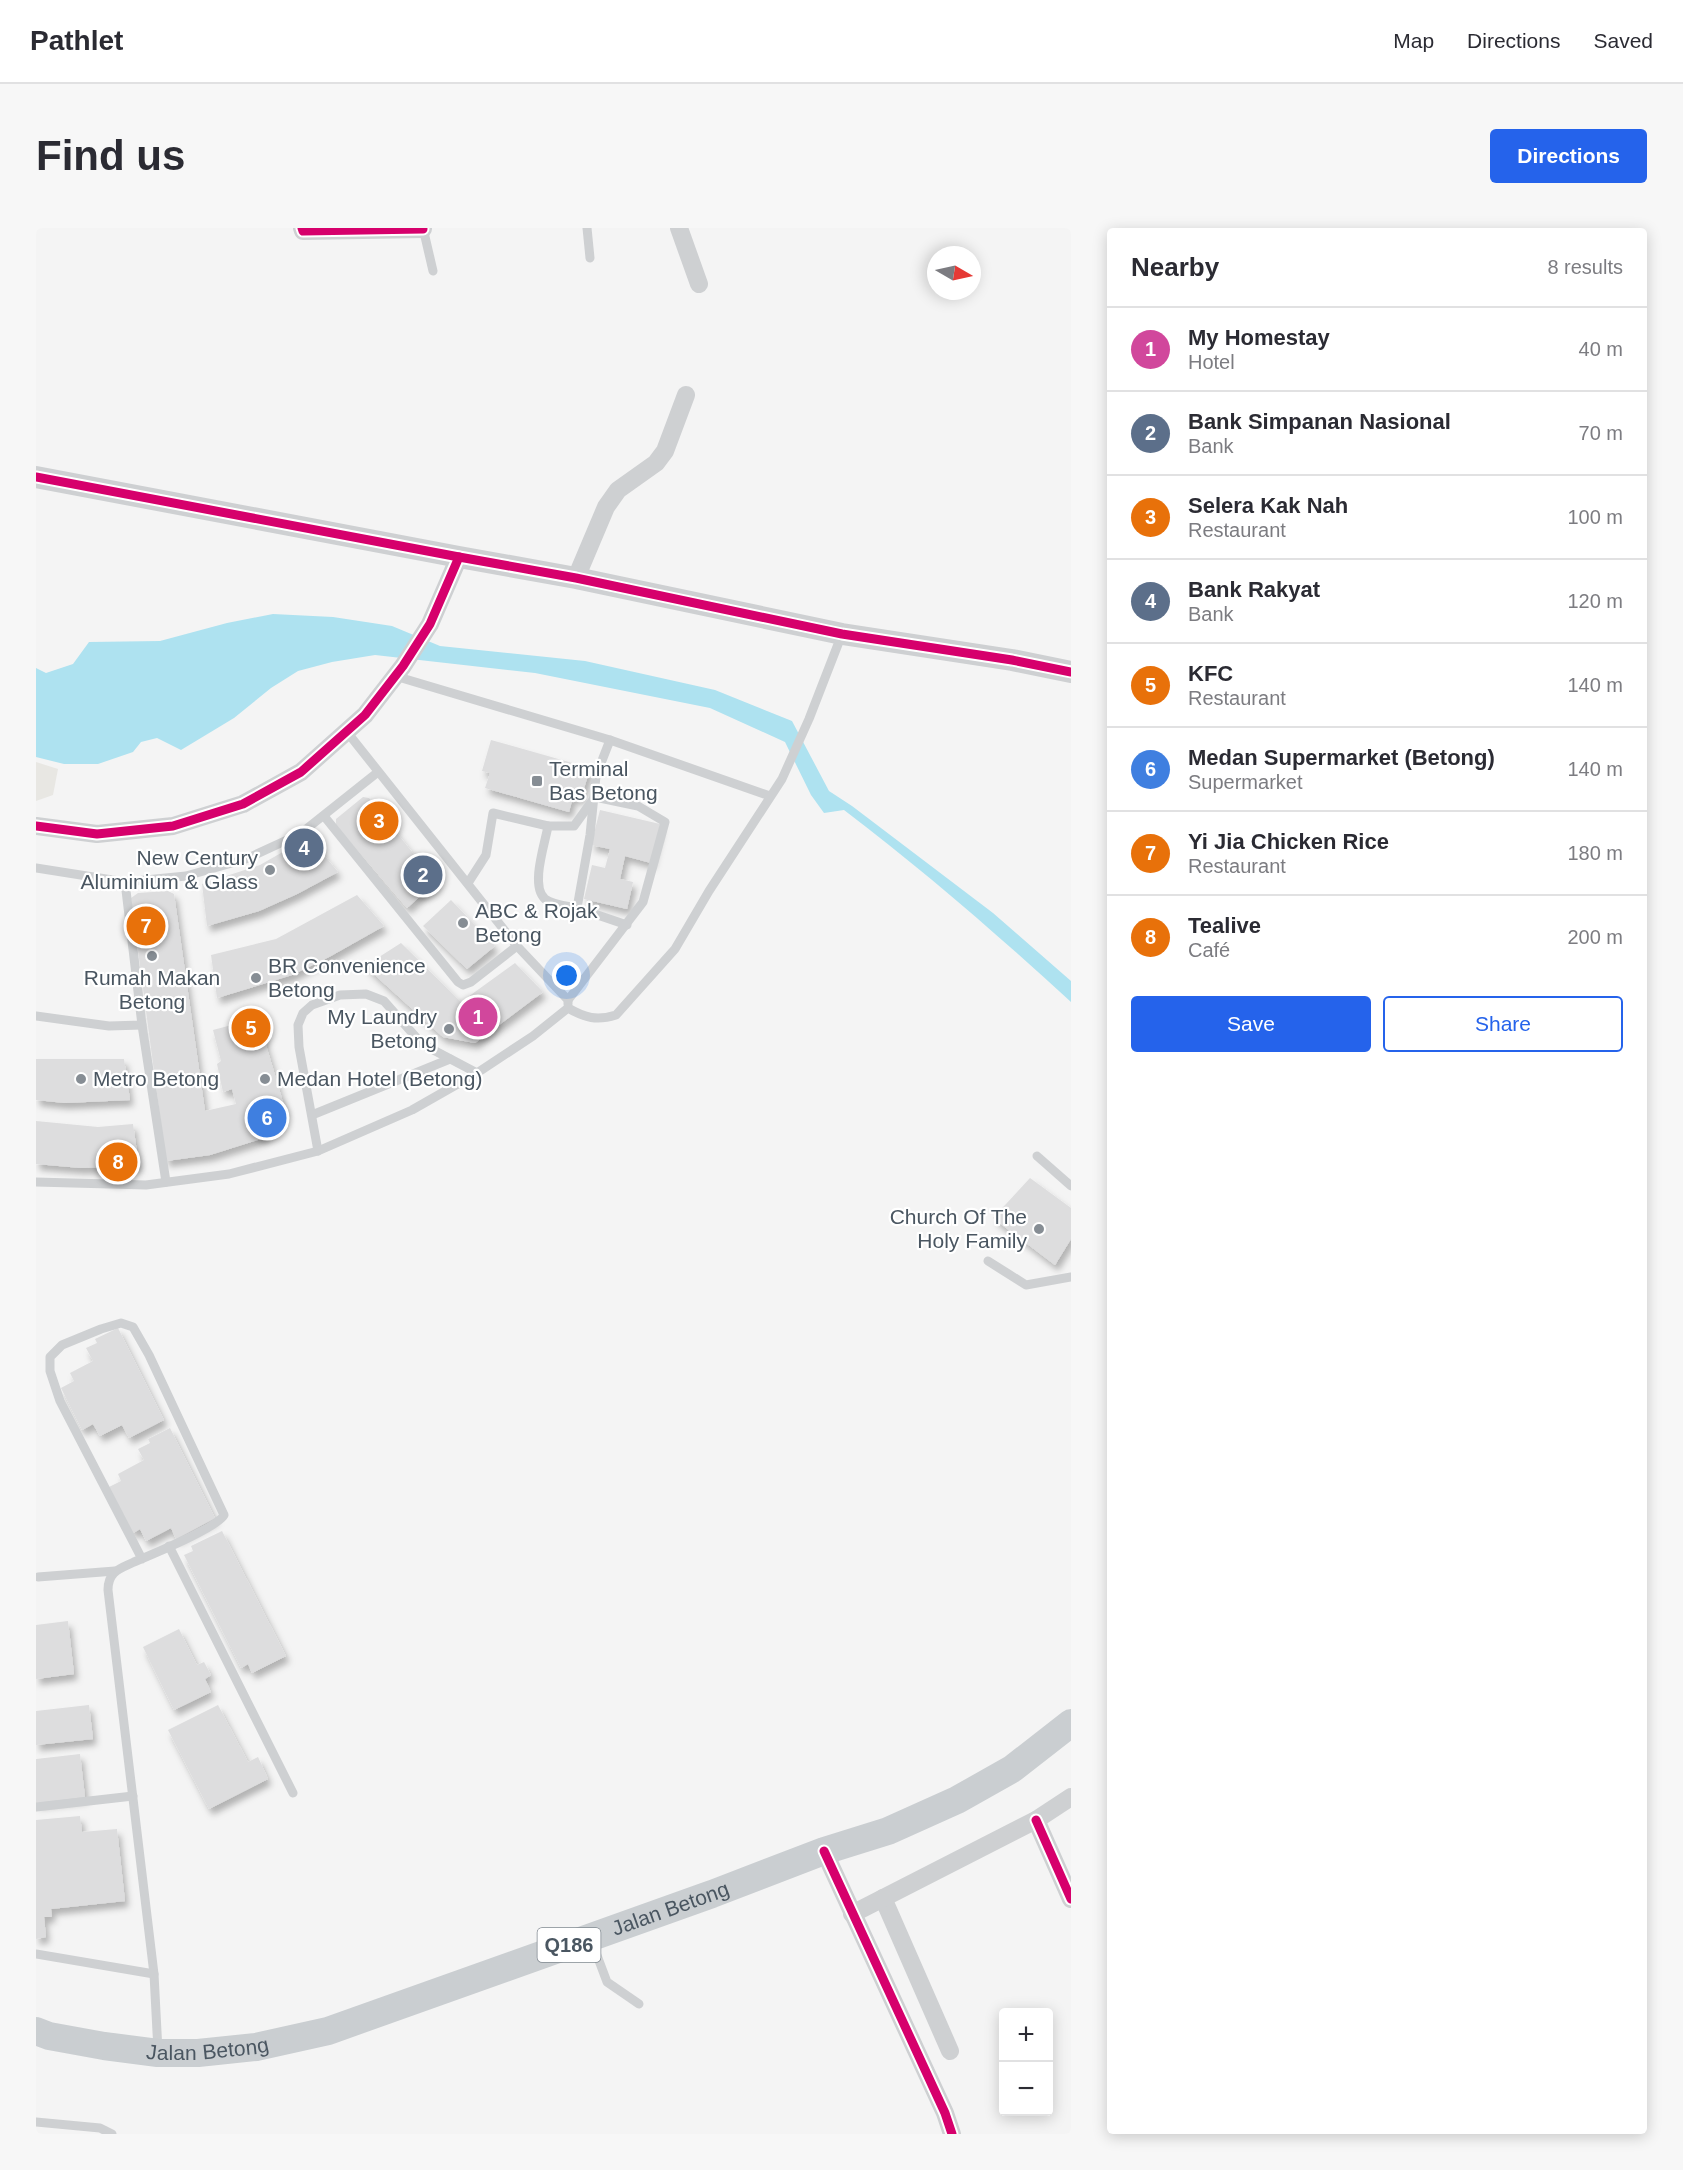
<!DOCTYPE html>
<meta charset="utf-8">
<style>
:root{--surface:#fff;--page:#f7f7f7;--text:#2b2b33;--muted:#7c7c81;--line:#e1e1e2;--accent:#2563eb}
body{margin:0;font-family:Arial,sans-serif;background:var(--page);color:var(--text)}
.controls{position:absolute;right:18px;bottom:18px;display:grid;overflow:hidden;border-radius:6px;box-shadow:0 3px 15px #0003}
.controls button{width:54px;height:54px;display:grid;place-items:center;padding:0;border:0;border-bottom:2px solid var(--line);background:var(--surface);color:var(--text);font:30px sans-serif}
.compass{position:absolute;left:891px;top:18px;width:54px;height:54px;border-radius:50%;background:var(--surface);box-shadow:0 3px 15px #0003;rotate:99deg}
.you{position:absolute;left:531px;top:748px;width:21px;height:21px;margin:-15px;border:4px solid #fff;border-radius:50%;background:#1a73e8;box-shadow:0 0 0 9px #1a73e833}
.badge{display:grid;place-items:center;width:39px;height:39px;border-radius:50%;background:var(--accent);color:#fff;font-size:20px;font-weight:700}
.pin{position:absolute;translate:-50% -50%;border:3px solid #fff;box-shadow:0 2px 6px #0006}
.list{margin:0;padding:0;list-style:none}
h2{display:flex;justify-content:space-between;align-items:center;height:78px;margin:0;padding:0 24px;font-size:26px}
h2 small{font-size:20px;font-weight:400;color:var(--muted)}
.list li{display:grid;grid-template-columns:39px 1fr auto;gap:18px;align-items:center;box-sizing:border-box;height:84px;padding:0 24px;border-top:2px solid var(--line)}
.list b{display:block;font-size:22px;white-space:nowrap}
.list p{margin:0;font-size:20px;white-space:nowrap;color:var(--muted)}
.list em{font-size:20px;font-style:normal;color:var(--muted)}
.actions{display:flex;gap:12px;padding:18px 24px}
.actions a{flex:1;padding:14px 0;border:2px solid var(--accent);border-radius:6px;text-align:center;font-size:21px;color:var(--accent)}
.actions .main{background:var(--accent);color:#fff}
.map{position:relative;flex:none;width:1035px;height:1906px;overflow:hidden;border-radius:6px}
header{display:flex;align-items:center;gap:36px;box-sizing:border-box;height:84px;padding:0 30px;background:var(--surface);border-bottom:2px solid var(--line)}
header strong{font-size:28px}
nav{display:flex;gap:33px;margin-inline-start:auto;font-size:21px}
.intro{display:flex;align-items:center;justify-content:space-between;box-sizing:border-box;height:144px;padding:0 36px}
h1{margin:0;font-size:42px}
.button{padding:15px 27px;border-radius:6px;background:var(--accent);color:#fff;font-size:21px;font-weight:700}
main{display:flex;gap:36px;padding:0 36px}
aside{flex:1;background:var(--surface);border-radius:6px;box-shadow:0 3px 15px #0003}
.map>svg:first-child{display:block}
.commercial{fill:#e8e7e3}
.water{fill:#aee2f0}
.building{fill:#ddddde;filter:url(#shadow)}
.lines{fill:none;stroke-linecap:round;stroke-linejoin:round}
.service{stroke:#ced0d2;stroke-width:9}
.minor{stroke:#ced0d2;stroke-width:18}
.tertiary{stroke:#ced0d2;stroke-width:22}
.primary{stroke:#caced1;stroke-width:28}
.cycleway-casing{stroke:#fff;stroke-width:13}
.cycleway{stroke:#d6006c;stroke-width:9}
.poi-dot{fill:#868d94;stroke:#fff;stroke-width:2}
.labels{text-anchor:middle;stroke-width:4.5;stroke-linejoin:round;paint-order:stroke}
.shield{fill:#fff;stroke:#808990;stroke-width:1.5}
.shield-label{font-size:20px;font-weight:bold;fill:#4a5661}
.poi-label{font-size:21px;fill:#4a5661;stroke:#fff;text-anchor:start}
.street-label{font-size:21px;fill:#4a5661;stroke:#fff}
</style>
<header>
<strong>Pathlet</strong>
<nav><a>Map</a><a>Directions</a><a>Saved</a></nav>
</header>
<div class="intro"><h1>Find us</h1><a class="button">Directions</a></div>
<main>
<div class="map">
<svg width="1035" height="1906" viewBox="0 0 1035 1906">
<defs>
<filter id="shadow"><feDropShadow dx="3.5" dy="6" stdDeviation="3" flood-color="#0004"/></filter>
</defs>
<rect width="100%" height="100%" fill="#f4f4f4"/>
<path class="commercial" d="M0,534L22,541L17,567L0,573Z"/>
<path class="water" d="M237,386L297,389L356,398L404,418L549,433L679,462L756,493L793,563L816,578L957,685L1035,753V774C962,707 887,642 808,582L788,585L775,567L749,514L674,480L499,445L339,427L296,434L262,443L235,460L198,490L145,522L121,510L105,514L97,524L62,536H28L0,529V440L10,445L37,436L53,414L124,413L191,395Z"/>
<g class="building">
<path d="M455,512L554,540L545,571L537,569L533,584L449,560L454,545L446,543Z"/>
<path d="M327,569L333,570L400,654L371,680L300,597V591Z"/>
<path d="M564,582L624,596L615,635L589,628L584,651L597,654L591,681L548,671L556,637L569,640L574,621L555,617Z"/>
<path d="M273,609L302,644L261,666L223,683L171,698L166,656L224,637Z"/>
<path d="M132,663L138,666L169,883L200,876L196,861L187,864L181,836L185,833L177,802L222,790L249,881L228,910L174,927L130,933L95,670L102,665Z"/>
<path d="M321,667L348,698L293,729L256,747L181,770L175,727L240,711Z"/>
<path d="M415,672L459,718L431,741L387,698Z"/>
<path d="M365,715L425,774L479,735L507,764L439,815L407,809L329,738Z"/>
<path d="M0,831H88L94,872L29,875L0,872Z"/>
<path d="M0,893L62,899L97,896L103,938L45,940L0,936Z"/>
<path d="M994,950L1035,980V1011L1019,1037L957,990Z"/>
<path d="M82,1100L128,1192L93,1210L86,1197L64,1208L57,1196L46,1202L25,1160L38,1153L34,1145L57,1133L50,1120L61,1115L59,1111Z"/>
<path d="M134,1200L179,1290L140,1311L135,1300L110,1313L104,1301L97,1305L73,1259L85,1253L82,1246L108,1232L102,1221L114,1215L112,1211Z"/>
<path d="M186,1303L250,1428L216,1445L212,1436L205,1440L148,1327L157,1323L155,1318Z"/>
<path d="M32,1393L38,1446L0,1451V1397Z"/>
<path d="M143,1401L161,1437L168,1434L175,1447L169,1451L175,1464L138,1482L107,1419Z"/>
<path d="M53,1477L57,1511L0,1517V1483Z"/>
<path d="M182,1477L212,1534L222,1529L232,1551L173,1581L132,1502Z"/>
<path d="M44,1526L49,1569L0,1575V1531Z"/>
<path d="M44,1588L46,1604L81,1601L89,1673L15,1681L16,1689H8L10,1709L0,1711V1592Z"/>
</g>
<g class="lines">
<g class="service">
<path d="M387,0L397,43"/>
<path d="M551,0L554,30"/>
<path d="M359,448L574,512L734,568"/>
<path d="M311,504L481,718L532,772V776"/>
<path d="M574,512L560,548L554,607L541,680L591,697"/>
<path d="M288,588L422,754L427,757L435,754L481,718"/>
<path d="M512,598C509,616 494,658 509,671C516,677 531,678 541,680"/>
<path d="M0,640L89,654L106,797L73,798L0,788"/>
<path d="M89,654L150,648L210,631L264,606L342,544"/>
<path d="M432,655L450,627L457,585L512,598H538L559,569L602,578L629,594L607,674L532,772"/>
<path d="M106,797L130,954"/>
<path d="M276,887L414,831"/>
<path d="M282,923L263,819L262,797L267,785L276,777L304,767L330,766L348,773L386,816L441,845"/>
<path d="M1001,928L1035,958"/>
<path d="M0,954L110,957L193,946L282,923L376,882L441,845L497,808L532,780C549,790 561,793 580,787L639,721L673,663L746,551L773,491L806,406"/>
<path d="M952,1033L990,1057L1035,1049"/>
<path d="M133,1318L257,1565"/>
<path d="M106,1331L24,1173L14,1143V1129L26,1117L65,1101L85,1095L97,1099L113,1127L188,1287C182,1299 115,1327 98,1334C92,1337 83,1340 78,1345C73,1350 72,1355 72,1362L118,1746L122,1823"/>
<path d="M2,1349L79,1343"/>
<path d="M0,1579L97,1568"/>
<path d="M556,1714L571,1754L603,1776"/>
<path d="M0,1726L118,1746"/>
<path d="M0,1894L64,1900L76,1906"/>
</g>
<g class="minor">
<path d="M266,0L267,3L387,1"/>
<path d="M643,0L663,56"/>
<path d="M540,350L570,279L582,262L620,235L629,223L650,167"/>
<path d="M0,598L61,606L137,598L207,576L265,544L329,487L367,438L394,396L423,329"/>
<path d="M1000,1592L1035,1671"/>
<path d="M788,1623L909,1885L916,1906"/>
<path d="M847,1670L914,1823"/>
<path d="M816,1686L1000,1592L1035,1569"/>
</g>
<path class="tertiary" d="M0,249L423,329L540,350L806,406L976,432L1035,444"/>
<path class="primary" id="s1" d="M0,1803L13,1808L68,1818L122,1825H162L220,1819L292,1803L676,1666L788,1623L852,1603L921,1572L976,1541L1035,1495"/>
<defs>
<g id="cycleway">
<path d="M266,0L267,3L387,1"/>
<path d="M0,249L423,329L540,350L806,406L976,432L1035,444"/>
<path d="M0,598L61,606L137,598L207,576L265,544L329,487L367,438L394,396L423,329"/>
<path d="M1000,1592L1035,1671"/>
<path d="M788,1623L909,1885L916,1906"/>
</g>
</defs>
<use href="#cycleway" class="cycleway-casing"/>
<use href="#cycleway" class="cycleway"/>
</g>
<g class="poi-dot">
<rect x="495" y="547" width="12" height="12" rx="3"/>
<circle cx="234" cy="642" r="6"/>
<circle cx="427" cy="695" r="6"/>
<circle cx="116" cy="728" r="6"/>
<circle cx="220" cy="750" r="6"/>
<circle cx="413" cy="801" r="6"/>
<circle cx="45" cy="851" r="6"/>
<circle cx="229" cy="851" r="6"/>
<circle cx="1003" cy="1001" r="6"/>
</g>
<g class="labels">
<rect class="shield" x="501.5" y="1700" width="63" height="34" rx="4.5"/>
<g class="shield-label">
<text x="533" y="1724">Q186</text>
</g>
<g class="poi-label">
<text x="513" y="548">Terminal<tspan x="513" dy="24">Bas Betong</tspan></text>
<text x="222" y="637" text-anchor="end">New Century<tspan x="222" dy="24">Aluminium &amp; Glass</tspan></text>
<text x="439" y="690">ABC &amp; Rojak<tspan x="439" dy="24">Betong</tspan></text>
<text x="232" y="745">BR Convenience<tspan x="232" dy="24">Betong</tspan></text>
<text x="116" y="757" text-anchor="middle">Rumah Makan<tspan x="116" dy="24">Betong</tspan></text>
<text x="401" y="796" text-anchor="end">My Laundry<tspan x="401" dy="24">Betong</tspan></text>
<text x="57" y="858">Metro Betong</text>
<text x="241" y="858">Medan Hotel (Betong)</text>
<text x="991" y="996" text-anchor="end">Church Of The<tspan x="991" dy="24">Holy Family</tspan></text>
</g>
<g class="street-label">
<text dy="7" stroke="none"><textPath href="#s1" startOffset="660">Jalan Betong</textPath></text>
<text dy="7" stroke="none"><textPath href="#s1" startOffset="174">Jalan Betong</textPath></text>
</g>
</g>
</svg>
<div class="controls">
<button>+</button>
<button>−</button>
</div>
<svg class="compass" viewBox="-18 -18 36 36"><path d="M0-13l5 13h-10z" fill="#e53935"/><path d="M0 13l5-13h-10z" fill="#7c7c81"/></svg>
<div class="you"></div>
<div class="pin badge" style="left:442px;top:789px;background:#d1479c">1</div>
<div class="pin badge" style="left:387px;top:647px;background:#5c6f8a">2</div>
<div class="pin badge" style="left:343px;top:593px;background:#e8710a">3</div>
<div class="pin badge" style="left:268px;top:620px;background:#5c6f8a">4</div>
<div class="pin badge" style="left:215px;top:800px;background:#e8710a">5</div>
<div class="pin badge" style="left:231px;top:890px;background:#3f7fe0">6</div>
<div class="pin badge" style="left:110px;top:698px;background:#e8710a">7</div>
<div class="pin badge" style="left:82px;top:934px;background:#e8710a">8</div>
</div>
<aside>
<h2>Nearby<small>8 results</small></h2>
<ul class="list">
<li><span class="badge" style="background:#d1479c">1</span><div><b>My Homestay</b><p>Hotel</p></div><em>40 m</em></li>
<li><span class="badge" style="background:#5c6f8a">2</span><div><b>Bank Simpanan Nasional</b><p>Bank</p></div><em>70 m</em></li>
<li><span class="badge" style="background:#e8710a">3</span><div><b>Selera Kak Nah</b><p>Restaurant</p></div><em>100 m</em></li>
<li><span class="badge" style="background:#5c6f8a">4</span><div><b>Bank Rakyat</b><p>Bank</p></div><em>120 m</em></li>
<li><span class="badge" style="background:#e8710a">5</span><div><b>KFC</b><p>Restaurant</p></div><em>140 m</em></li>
<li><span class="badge" style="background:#3f7fe0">6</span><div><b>Medan Supermarket (Betong)</b><p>Supermarket</p></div><em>140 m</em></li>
<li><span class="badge" style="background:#e8710a">7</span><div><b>Yi Jia Chicken Rice</b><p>Restaurant</p></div><em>180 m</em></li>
<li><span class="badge" style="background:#e8710a">8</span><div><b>Tealive</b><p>Café</p></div><em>200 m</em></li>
</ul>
<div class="actions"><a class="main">Save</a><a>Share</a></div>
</aside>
</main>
